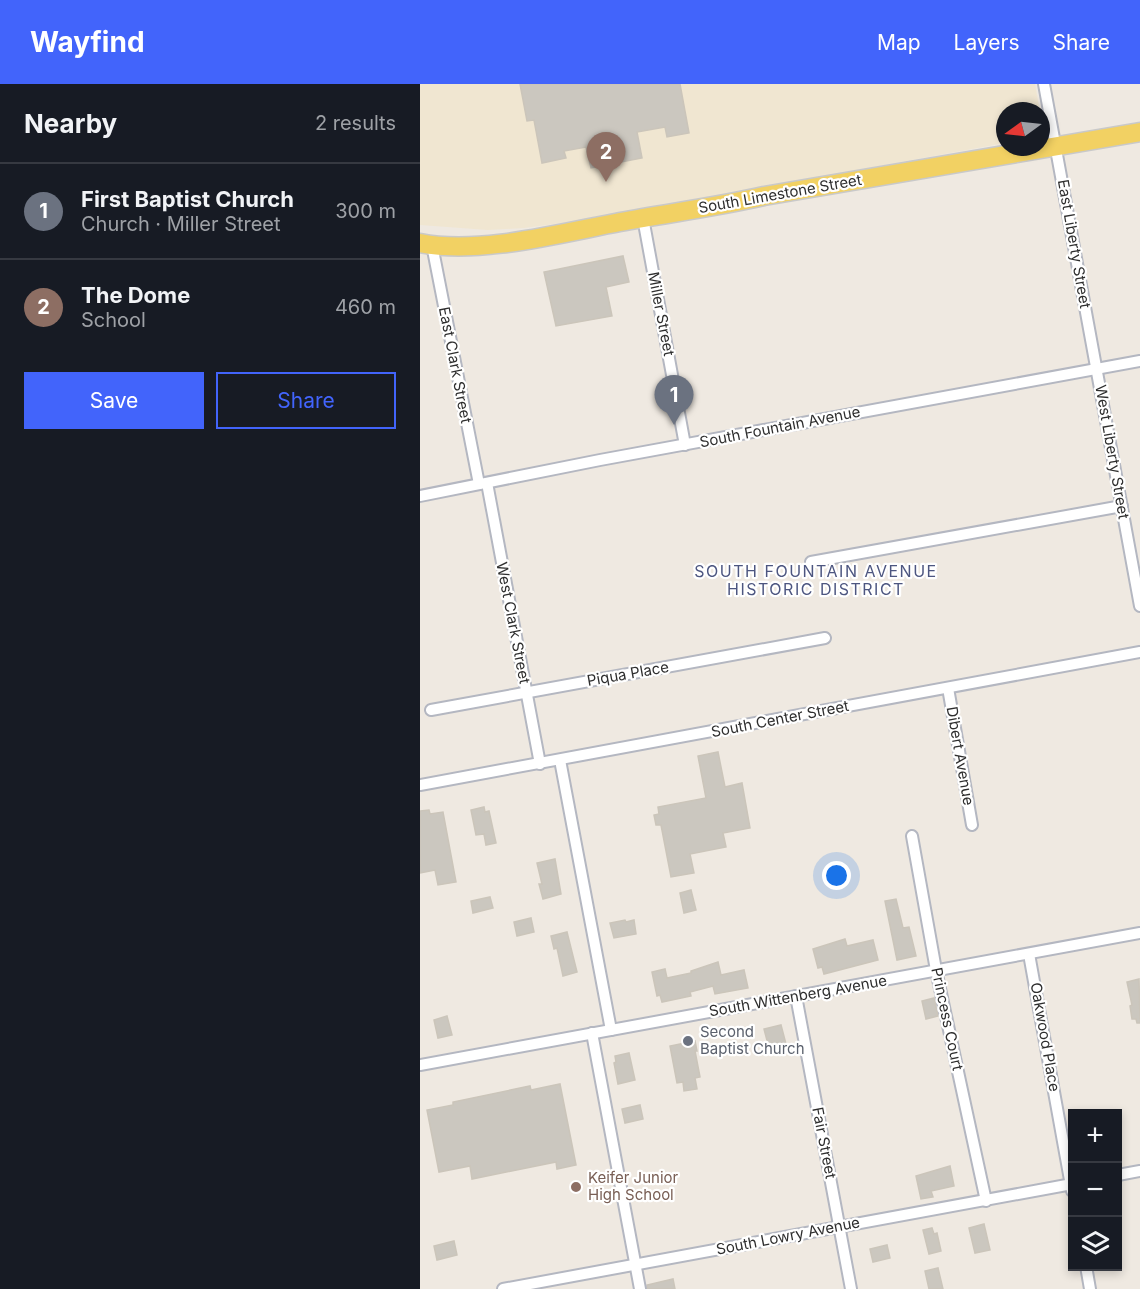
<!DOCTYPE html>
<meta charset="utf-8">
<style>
:root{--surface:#171b24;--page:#242831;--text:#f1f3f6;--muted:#9ea1a6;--line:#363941;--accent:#4264fb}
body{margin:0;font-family:Inter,sans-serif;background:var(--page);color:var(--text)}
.controls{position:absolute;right:18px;bottom:18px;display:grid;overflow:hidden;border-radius:0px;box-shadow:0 3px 9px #0003}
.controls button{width:54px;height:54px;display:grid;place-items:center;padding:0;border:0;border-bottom:2px solid var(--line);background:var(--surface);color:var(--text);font:30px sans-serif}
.compass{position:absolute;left:576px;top:18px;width:54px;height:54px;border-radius:50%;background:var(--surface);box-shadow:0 3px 9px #0003;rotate:255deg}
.you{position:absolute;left:417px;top:792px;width:21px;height:21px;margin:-15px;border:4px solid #fff;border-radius:50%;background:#1a73e8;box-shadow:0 0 0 9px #1a73e833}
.badge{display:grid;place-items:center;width:39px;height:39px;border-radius:50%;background:var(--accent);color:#fff;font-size:20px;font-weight:700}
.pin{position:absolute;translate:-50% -50px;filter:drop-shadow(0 2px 3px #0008)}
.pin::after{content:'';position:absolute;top:32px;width:21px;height:18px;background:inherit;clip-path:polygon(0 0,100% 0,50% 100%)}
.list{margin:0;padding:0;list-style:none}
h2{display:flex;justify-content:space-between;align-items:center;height:78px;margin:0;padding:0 24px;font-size:26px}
h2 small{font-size:20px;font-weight:400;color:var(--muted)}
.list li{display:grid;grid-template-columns:39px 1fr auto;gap:18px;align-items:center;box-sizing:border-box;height:96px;padding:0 24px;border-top:2px solid var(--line)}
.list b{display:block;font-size:22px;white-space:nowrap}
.list p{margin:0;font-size:20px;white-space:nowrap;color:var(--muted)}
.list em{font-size:20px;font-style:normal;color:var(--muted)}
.actions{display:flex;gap:12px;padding:18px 24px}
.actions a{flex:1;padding:14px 0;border:2px solid var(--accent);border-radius:0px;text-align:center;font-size:21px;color:var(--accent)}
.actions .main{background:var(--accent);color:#fff}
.icon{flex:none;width:33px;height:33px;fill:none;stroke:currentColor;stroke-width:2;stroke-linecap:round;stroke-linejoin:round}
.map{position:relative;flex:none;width:720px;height:1205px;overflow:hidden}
header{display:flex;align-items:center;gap:36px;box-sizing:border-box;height:84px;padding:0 30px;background:var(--accent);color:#fff}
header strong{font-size:28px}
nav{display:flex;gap:33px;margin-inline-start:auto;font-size:21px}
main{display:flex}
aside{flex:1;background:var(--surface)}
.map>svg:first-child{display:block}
.education{fill:#f0e6d1}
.building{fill:#cbc7bf;stroke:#cbc5ba;stroke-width:1.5}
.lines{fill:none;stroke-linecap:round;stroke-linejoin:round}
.minor-casing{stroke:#b4b7c1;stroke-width:14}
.primary-casing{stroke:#c9c9c9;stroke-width:21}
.minor{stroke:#fff;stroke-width:10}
.primary{stroke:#f2d163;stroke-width:18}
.worship-dot{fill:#6b7280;stroke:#fff;stroke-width:2}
.education-dot{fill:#8d6e63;stroke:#fff;stroke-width:2}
.labels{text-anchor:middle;stroke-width:4.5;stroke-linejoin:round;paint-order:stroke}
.street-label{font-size:15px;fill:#2e2e2e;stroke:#fff}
.worship-label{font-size:15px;fill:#5b616d;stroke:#fff;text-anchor:start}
.education-label{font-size:15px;fill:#785e54;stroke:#fff;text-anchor:start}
.neighbourhood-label{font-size:16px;letter-spacing:1.5px;fill:#4d5680;stroke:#fff}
</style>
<header>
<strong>Wayfind</strong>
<nav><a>Map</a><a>Layers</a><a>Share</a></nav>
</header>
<main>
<aside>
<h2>Nearby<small>2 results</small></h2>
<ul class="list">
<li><span class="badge" style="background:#6b7280">1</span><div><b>First Baptist Church</b><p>Church · Miller Street</p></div><em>300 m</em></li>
<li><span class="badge" style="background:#8d6e63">2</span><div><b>The Dome</b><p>School</p></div><em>460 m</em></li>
</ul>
<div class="actions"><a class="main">Save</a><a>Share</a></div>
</aside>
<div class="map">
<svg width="720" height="1205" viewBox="0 0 720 1205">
<rect width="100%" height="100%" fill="#efe9e1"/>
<path class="education" d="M0,0H615L620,27H585V59L157,137L104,144L68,146L0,141Z"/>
<g class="building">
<path d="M100,0H260L269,49L247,53L245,43L217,48L222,74L171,84L166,63L144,67L146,74L122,79L114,36L107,37Z"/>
<path d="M203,172L209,198L186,203L192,232L136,242L124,188Z"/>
<path d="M298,668L305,703L322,699L330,744L303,749L306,763L270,770L274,789L251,793L241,741H236L234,731L239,730L238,723L286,714L278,672Z"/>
<path d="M64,723L65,728L69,727L76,759L66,761L64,750L56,751L51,726Z"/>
<path d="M9,726L10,730L23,728L36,798L18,801L15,786L0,789V727Z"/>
<path d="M135,775L141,810L123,815L119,800H122L117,779Z"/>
<path d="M271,806L276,826L264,829L260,809Z"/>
<path d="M70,813L73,824L53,829L51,817Z"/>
<path d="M476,815L483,844L489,843L496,872L477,876L465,817Z"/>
<path d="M111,834L114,848L97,852L94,838Z"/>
<path d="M205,836L206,838L214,836L216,850L194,854L190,839Z"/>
<path d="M147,848L157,888L143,892L137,864L134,865L131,852Z"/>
<path d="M425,855L427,862L453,856L458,876L404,890L402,883L398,884L393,865Z"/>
<path d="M298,878L301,891L324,886L328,904L295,910L293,902L270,908L271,912L242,918L240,911L237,912L232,888L245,885L247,894L271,889V887Z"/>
<path d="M719,895L720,939H717L716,935H712L710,922L712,921L707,898Z"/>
<path d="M514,914L518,932L506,935L502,917Z"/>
<path d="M27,932L32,951L18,954L14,936Z"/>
<path d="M361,941L366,960L349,964L344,945Z"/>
<path d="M275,957L277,967H275L280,993L275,994L277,1005L264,1007L263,998L257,999L250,962Z"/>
<path d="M209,969L215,996L198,1000L194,979L196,978L195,972Z"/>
<path d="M140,1000L156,1081L137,1085L136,1078L52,1095L50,1082L19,1088L7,1026L33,1021V1018L110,1002L111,1006Z"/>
<path d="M220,1021L223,1035L205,1039L202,1025Z"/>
<path d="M530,1082L534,1102L511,1107L513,1113L501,1115L496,1092Z"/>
<path d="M564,1140L570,1166L555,1169L549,1144Z"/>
<path d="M512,1144L514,1150L517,1149L521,1167L509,1170L503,1146Z"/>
<path d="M34,1157L37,1171L17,1176L14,1162Z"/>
<path d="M467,1161L470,1174L453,1178L450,1165Z"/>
<path d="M518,1184L523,1205H509L505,1187Z"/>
<path d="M253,1195L255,1205H227V1201Z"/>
</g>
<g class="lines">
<defs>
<g id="minor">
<path d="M624,0L720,522"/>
<path d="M223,134L265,361"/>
<path d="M12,161L59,400"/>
<path d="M67,399L120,680"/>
<path d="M0,412L180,376L720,277"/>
<path d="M391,478L702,422"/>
<path d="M528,604L552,741"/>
<path d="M11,626L405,554"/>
<path d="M140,676L191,946"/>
<path d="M0,701L720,568"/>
<path d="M492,752L516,886L566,1117"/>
<path d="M609,870L652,1107"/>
<path d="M376,912L431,1205"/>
<path d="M172,949L220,1205"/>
<path d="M0,981L720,849"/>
<path d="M698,1091L720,1087"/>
<path d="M666,1182L670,1205"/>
<path d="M83,1205L652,1100"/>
</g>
<path id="primary" d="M0,159C59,171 141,149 200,138C248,129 297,123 344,112L720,48"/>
</defs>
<use href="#minor" class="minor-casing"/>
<use href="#primary" class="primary-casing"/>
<use href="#minor" class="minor"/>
<use href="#primary" class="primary"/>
</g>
<circle class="worship-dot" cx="268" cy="957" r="6"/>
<circle class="education-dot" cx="156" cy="1103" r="6"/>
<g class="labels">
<g class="street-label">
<text transform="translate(360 110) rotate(-10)" y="5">South Limestone Street</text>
<text transform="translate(654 160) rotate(80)" y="5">East Liberty Street</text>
<text transform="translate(241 230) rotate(79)" y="5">Miller Street</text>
<text transform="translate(35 281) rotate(79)" y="5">East Clark Street</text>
<text transform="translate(360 343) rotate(-11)" y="5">South Fountain Avenue</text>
<text transform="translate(692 368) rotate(80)" y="5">West Liberty Street</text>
<text transform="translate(93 539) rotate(79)" y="5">West Clark Street</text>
<text transform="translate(208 590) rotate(-10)" y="5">Piqua Place</text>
<text transform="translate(360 635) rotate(-11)" y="5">South Center Street</text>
<text transform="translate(540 672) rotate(80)" y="5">Dibert Avenue</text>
<text transform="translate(378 912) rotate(-10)" y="5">South Wittenberg Avenue</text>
<text transform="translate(527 935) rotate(78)" y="5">Princess Court</text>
<text transform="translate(625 953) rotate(80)" y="5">Oakwood Place</text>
<text transform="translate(404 1059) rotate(79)" y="5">Fair Street</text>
<text transform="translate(368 1152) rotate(-11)" y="5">South Lowry Avenue</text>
</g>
<g class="worship-label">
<text x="280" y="953">Second<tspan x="280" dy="17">Baptist Church</tspan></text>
</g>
<g class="education-label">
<text x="168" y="1099">Keifer Junior<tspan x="168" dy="17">High School</tspan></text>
</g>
<g class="neighbourhood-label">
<text x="396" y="493">SOUTH FOUNTAIN AVENUE<tspan x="396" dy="18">HISTORIC DISTRICT</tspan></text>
</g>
</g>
</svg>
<div class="controls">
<button>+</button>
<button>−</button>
<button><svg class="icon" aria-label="layers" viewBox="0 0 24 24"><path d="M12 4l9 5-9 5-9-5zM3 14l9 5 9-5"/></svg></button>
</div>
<svg class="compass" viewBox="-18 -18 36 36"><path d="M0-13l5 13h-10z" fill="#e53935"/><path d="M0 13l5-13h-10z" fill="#9ea1a6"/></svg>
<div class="you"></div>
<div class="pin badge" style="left:254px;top:341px;background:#6b7280">1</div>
<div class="pin badge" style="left:186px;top:98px;background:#8d6e63">2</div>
</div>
</main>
